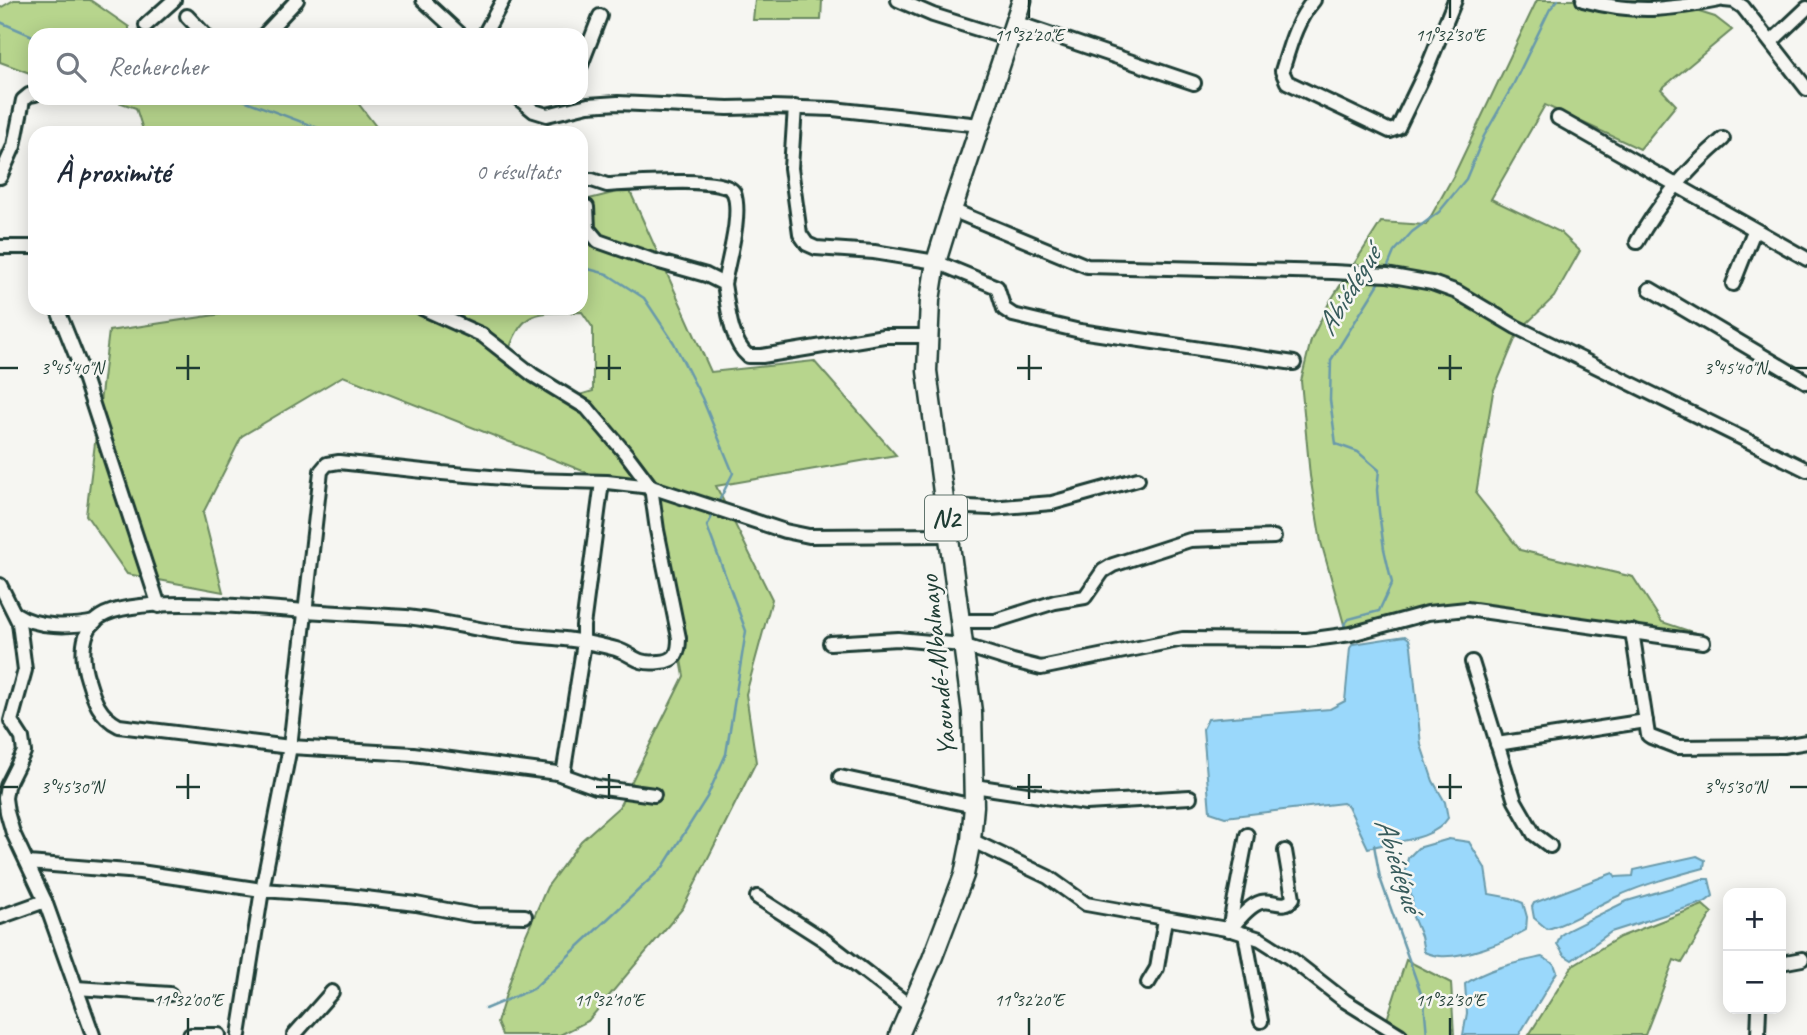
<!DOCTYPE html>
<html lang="fr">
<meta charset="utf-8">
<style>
:root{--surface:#fff;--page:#f2f2f3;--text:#1f2937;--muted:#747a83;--line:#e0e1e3}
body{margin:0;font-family:Caveat,sans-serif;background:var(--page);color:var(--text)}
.controls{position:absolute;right:21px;bottom:21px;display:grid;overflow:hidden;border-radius:14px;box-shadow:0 4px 18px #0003}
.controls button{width:63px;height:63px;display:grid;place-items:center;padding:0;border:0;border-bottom:2px solid var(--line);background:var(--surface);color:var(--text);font:35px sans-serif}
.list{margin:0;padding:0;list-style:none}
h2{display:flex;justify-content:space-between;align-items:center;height:91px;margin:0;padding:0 28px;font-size:30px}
h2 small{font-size:23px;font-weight:400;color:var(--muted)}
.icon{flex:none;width:38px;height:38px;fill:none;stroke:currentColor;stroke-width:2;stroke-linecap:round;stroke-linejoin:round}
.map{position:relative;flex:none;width:1807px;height:1035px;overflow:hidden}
.search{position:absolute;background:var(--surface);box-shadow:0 4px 18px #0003;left:28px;top:28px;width:560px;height:77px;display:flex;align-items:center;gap:18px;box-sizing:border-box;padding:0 24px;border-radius:21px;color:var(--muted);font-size:26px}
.panel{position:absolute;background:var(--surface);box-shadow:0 4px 18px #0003;left:28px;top:126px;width:560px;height:189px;border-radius:21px}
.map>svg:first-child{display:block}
.green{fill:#b7d58d;stroke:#6b8960;stroke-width:2;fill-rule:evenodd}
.water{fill:#9ad8fb;stroke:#699aab;stroke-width:2}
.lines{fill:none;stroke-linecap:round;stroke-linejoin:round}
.stream{stroke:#699aab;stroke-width:2.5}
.minor-casing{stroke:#1f3d34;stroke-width:18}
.highway-casing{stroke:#1f3d34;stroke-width:23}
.minor{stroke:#f6f6f2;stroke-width:12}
.highway{stroke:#f6f6f2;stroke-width:18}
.ticks{fill:none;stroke:#1f3d34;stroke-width:2.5}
.labels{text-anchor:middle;stroke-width:5;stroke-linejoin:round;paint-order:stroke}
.shield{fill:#f6f6f2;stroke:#60746d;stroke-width:2}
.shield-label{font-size:26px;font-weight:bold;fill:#1f3d34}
.street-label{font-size:28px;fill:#1f3d34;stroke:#f6f6f2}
.water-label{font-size:30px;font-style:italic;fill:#385c5c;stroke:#f6f6f2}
.ticks-label{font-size:18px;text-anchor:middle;fill:#1f3d34;stroke:#f6f6f2;stroke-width:5;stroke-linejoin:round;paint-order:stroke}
</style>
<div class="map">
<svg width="1807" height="1035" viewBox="0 0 1807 1035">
<rect width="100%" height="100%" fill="#f6f6f2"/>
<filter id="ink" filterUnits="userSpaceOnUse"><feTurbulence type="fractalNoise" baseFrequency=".0143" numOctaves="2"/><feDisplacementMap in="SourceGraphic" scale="14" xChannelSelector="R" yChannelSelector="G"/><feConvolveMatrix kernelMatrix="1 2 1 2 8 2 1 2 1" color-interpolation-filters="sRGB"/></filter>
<g filter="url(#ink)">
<g class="green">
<path d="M14,0H90L129,27V35H35V75L0,62V8Z"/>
<path d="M755,0H822L821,20H753Z"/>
<path d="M1537,0H1661L1715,17L1732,30L1661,89L1676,105L1640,149L1545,105L1491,199L1560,232L1580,251L1554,297L1518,332L1493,392L1476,494L1520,550L1633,577L1662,622L1701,635L1699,641L1467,609L1347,635L1321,542L1310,476L1301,381L1311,340L1329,303L1381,222L1426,225L1454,175Z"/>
<path d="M107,98H354L381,133H144L136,108Z"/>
<path d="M629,189L711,372L814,361L896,455L716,486L772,599L746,694L756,762L683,908L588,1021L560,1035H502L497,1023L521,946L547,887L581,841L619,807L684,676L651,498L343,376L242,436L203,513L223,592L127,574L86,515L109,331L262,308H581V201ZM582,312L593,328V391L563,400L506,358C523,308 534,313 582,312Z"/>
<path d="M1703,905L1712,913L1682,963L1674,960L1645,1035H1529L1573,965L1620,937Z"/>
<path d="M1406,960L1451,983L1454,1035H1382Z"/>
</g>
<g class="water">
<path d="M1405,636L1409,639L1411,646L1421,745L1433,781L1445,802L1448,818C1434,841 1393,841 1368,848L1348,806L1343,803L1225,817L1210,812L1203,729L1208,719L1330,709L1345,701L1350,648L1353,644Z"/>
<path d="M1449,839L1469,842L1485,868L1489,894L1511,898L1523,903L1527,917L1526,930C1506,942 1464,958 1440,956C1435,956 1429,954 1424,952L1421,936L1413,917L1412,899L1405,871L1408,858L1418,848Z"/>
<path d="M1697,856L1705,860L1704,868C1674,876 1644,884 1616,897C1593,907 1571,923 1547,929L1534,918L1532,907L1534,903L1602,877L1613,873L1616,877L1633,876L1634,870Z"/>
<path d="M1702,879H1709L1713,896L1705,902L1611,932L1572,960L1564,955L1557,944L1561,935L1568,930L1627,901Z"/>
<path d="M1542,957L1554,964L1557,972L1519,1035H1463L1467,1013L1465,984C1488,968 1515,963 1542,957Z"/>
</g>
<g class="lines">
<g class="stream">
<path d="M0,22L35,37"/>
<path d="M238,98L331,133"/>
<path d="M581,267L607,274L644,298L674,343L702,398L733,473L717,505"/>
<path d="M1386,271L1394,252L1412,232L1439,212L1466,179L1484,136L1513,85L1550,9L1558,0"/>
<path d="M1347,631L1344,624L1349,619L1379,611L1392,583L1384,549L1379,512L1377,490L1379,470L1358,452L1336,444L1330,400L1331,360L1381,280"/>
<path d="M1374,845L1380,878L1424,1002L1427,1035"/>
<path d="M485,1009L533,989L663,867L707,797L726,754L746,631L707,526L715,511"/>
</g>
<defs>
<g id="minor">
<path d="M423,0L461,35"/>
<path d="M898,0L933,15L1009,39"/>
<path d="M1314,0C1296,21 1290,45 1282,71L1287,82L1390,131L1398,128L1428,66L1455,0"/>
<path d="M1583,0C1635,14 1668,10 1719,0"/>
<path d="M1724,0L1734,1L1743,7L1807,89"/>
<path d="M187,16L205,35"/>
<path d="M1014,22L1194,83"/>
<path d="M146,25L174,0"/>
<path d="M264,35L297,0"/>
<path d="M484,35L503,0"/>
<path d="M1771,42L1807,8"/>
<path d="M581,65L600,16"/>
<path d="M518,98L534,111L547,115L588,105L618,103L728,108L772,107L833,109L980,125"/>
<path d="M795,107L791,168L800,234L807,244L816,248L874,252L936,262L997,287L1004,309L1013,315L1080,331L1294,363"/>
<path d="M1558,118L1807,259"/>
<path d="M0,177L14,146L23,100L29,95L35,94"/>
<path d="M581,180H592L607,185C627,184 727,175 734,193C742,216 728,260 724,284"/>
<path d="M587,207L588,229L598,241L649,259L706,275L724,284C728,306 730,341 748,356H762L884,336H927"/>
<path d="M952,210L1087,266L1333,272L1387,275L1432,283L1457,292L1516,327L1807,470"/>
<path d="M1637,242C1659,202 1689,168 1723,139"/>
<path d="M0,247H35"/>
<path d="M1733,284L1754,231"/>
<path d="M1650,289L1807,382"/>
<path d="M57,308L81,368L159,606"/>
<path d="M422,308L482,335L533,375L587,408L627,455L651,487L657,530L679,638C679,653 676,661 660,662C635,665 635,655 616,649C606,646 595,644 585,642C559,637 532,637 505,633C472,629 439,620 406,617C372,615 339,613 305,611C260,608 136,594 100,617C80,630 81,659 88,680C94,700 99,716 119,726L290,747L413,754L557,773L596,787L654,795"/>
<path d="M944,506L991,508L1052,503L1138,479"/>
<path d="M0,585L19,623L25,670L11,721L22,738L24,752L7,786L5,798L7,812L13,833L45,901L93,1035"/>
<path d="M16,614C37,628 70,627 95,622"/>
<path d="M960,621H995L1055,602L1085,597L1103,571L1113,565L1190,540L1274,537"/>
<path d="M1632,631L1648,735L1651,737L1677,747L1783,746L1807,742"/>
<path d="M830,643L898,639L962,645L1013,661L1041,668L1183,639L1307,640L1351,634L1428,613L1467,609L1703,642"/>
<path d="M1472,662L1515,801L1534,834L1550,846"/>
<path d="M1497,744L1646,721"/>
<path d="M563,775L583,649V626L602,482"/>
<path d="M840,777L974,806"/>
<path d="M974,786L1086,803L1190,797"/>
<path d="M971,840L1048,877L1086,904L1232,930L1260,939L1290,958L1345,1001L1400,1035"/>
<path d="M28,863L140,872L262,890L290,747L321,471L327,464L339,462L442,473L528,480L607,482L651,487L785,531L809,536L949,535"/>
<path d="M757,897L824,940L911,1007"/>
<path d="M0,917L45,901"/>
<path d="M1229,929L1247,835"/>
<path d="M1229,930C1238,921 1248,906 1261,902C1273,899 1285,910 1293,898L1285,851"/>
<path d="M1245,934L1261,1021"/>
<path d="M1781,963L1802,959"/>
<path d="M1148,983L1157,968L1165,919"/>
<path d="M76,988L170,994"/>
<path d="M190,1035H219"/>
<path d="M239,1035L262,890L348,896L416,904L473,915L525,916"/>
<path d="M294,1035L332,992"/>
<path d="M1758,1035L1759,1009"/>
</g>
<path id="highway" d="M899,1035L932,959L964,875L971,840L974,806L972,712L927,371L930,300L936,262L952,210L1022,0"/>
</defs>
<use href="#minor" class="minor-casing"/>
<use href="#highway" class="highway-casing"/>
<use href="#minor" class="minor"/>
<use href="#highway" class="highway"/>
</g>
</g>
<path class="ticks" d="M1029,0V18M1450,0V18M188,355V380M609,355V380M1029,355V380M1450,355V380M0,368H18M176,368H200M596,368H621M1017,368H1042M1438,368H1462M1790,368H1807M188,774V799M609,774V799M1029,774V799M1450,774V799M0,787H18M176,787H200M596,787H621M1017,787H1042M1438,787H1462M1790,787H1807M188,1018V1035M609,1018V1035M1029,1018V1035M1450,1018V1035"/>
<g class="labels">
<rect class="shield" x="925" y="495.5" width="42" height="45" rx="5"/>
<g class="shield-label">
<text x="946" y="527">N2</text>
</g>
<g class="street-label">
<text transform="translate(937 666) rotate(-96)" y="10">Yaoundé-Mbalmayo</text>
</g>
<g class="water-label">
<text transform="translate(1348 291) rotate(-59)" y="10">Abiédégué</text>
<text transform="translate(1399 864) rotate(72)" y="10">Abiédégué</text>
</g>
</g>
<g class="ticks-label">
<text x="1029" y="41">11°32'20"E</text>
<text x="1450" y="41">11°32'30"E</text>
<text x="72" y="374">3°45'40"N</text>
<text x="1735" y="374">3°45'40"N</text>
<text x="72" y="793">3°45'30"N</text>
<text x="1735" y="793">3°45'30"N</text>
<text x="188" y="1006">11°32'00"E</text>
<text x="609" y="1006">11°32'10"E</text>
<text x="1029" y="1006">11°32'20"E</text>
<text x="1450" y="1006">11°32'30"E</text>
</g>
</svg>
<div class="controls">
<button>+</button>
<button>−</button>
</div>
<div class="search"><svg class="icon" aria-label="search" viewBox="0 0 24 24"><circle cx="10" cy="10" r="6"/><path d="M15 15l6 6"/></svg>Rechercher</div>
<section class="panel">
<h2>À proximité<small>0 résultats</small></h2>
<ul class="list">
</ul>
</section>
</div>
